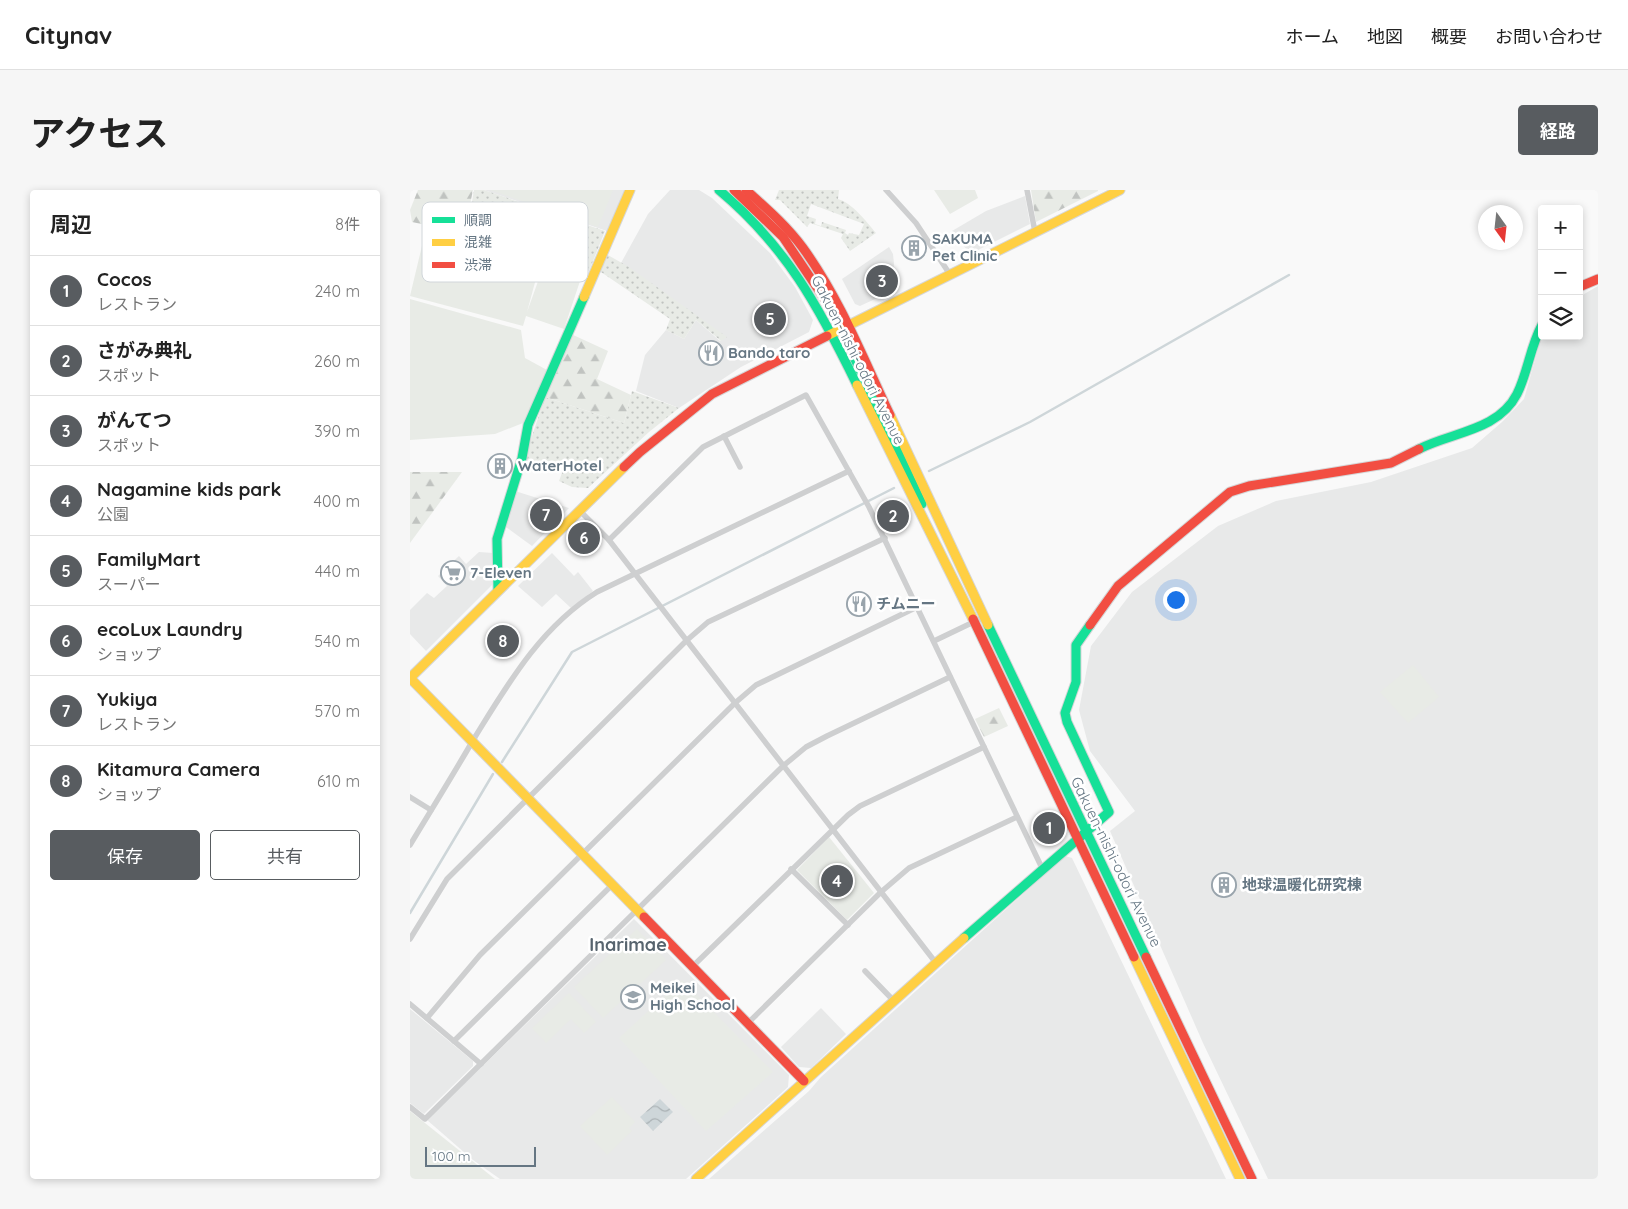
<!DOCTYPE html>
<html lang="ja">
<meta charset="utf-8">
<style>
:root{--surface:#fff;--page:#f6f6f6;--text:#222;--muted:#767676;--line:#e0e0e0;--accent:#585c60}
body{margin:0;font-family:Quicksand,"Noto Sans JP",sans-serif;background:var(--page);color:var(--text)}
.controls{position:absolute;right:15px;top:15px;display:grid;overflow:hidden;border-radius:5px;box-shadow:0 2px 8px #0003}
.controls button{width:45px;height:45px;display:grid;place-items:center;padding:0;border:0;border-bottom:1px solid var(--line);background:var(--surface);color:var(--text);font:25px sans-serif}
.compass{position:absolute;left:1068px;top:15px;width:45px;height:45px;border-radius:50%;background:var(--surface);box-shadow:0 2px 8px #0003;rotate:165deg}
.scale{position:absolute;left:15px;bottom:12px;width:111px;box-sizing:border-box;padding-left:5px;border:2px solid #657683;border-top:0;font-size:14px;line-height:18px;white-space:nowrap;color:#657683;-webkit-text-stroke:4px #fff;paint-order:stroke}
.you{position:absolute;left:765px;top:409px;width:18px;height:18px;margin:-12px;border:4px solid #fff;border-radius:50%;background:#1a73e8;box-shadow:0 0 0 8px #1a73e833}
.badge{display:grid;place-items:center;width:32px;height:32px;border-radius:50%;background:var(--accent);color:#fff;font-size:16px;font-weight:700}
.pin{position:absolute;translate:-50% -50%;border:2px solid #fff;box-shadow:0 1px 5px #0006}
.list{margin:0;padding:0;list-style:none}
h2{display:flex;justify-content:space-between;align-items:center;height:65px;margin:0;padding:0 20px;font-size:21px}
h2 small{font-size:16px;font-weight:400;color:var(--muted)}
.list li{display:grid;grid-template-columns:32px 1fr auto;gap:15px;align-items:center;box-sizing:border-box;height:70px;padding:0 20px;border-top:1px solid var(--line)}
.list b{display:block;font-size:19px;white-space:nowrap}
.list p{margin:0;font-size:16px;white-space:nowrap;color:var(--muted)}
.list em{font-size:16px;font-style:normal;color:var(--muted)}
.actions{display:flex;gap:10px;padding:15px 20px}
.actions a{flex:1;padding:11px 0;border:1px solid var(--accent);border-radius:5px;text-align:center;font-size:18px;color:var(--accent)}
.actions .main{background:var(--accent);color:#fff}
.icon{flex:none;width:28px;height:28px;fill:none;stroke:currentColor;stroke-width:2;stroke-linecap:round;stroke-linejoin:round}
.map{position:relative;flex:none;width:1188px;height:989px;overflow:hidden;border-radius:5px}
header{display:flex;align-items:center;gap:30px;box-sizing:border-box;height:70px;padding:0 25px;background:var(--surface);border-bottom:1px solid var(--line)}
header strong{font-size:24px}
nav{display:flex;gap:28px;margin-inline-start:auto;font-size:18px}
.intro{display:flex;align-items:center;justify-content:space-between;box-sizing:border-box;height:120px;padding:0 30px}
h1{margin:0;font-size:35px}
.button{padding:12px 22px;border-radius:5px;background:var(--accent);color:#fff;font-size:18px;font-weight:700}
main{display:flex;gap:30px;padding:0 30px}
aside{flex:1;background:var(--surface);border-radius:5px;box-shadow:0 2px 8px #0003}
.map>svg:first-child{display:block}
.built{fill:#e8e9e9}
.grass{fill:url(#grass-dots);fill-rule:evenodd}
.forest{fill:url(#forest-firs)}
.park{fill:#e8ebe6}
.water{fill:url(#water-waves)}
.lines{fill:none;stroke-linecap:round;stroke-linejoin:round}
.stream{stroke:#ced6d9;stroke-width:2.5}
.secondary-tunnel{stroke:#d4d8dc;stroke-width:9;stroke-dasharray:9 4.5;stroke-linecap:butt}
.fast-casing{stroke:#d5d6d7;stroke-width:11}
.slow-casing{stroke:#d5d6d7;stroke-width:11}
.jam-casing{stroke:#d5d6d7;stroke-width:11}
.street{stroke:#cecfd0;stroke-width:5.5}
.fast{stroke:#16e098;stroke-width:9}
.slow{stroke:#ffcf43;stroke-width:9}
.jam{stroke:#f24e42;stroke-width:9}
.labels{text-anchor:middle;stroke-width:5;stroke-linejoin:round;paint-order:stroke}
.poi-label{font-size:15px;font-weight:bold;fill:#657683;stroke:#fff;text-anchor:start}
.street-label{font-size:15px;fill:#657683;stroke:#fff}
.quarter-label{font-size:18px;font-weight:bold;fill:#57646e;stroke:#fff}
.key{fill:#fff;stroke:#d1d6da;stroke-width:1}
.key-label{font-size:14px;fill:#657683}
</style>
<header>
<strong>Citynav</strong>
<nav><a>ホーム</a><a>地図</a><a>概要</a><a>お問い合わせ</a></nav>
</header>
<div class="intro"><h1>アクセス</h1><a class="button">経路</a></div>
<main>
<aside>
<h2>周辺<small>8件</small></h2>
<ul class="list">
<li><span class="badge">1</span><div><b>Cocos</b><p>レストラン</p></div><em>240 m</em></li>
<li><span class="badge">2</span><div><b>さがみ典礼</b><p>スポット</p></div><em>260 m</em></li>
<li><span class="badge">3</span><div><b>がんてつ</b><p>スポット</p></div><em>390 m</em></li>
<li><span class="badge">4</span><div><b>Nagamine kids park</b><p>公園</p></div><em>400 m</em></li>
<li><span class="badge">5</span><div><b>FamilyMart</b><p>スーパー</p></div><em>440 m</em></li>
<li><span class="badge">6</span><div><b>ecoLux Laundry</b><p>ショップ</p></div><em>540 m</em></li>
<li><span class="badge">7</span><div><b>Yukiya</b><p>レストラン</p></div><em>570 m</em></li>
<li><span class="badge">8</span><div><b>Kitamura Camera</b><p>ショップ</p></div><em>610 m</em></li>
</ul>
<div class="actions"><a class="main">保存</a><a>共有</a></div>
</aside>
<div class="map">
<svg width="1188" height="989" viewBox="0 0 1188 989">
<defs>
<pattern id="grass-dots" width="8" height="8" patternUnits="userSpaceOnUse" patternTransform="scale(1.25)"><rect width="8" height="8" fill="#e8ebe6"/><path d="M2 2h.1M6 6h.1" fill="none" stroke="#c0c3c0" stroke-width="1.8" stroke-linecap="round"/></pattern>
<pattern id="forest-firs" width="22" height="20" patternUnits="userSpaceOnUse" patternTransform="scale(1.25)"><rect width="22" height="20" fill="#e8ebe6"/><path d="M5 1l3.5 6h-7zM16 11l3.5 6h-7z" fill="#c0c3c0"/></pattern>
<pattern id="water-waves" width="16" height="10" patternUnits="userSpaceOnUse" patternTransform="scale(1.25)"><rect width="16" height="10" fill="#ced6d9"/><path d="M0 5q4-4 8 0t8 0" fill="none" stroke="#abb2b5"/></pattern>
</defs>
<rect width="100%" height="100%" fill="#f9f9f9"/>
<g class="built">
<path d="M74,0H215L197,41Z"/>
<path d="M260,0H289L302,8L360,63L385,97L403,130L399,142L331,177L269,218L226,201L235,165L256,140L274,149L286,130L310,151L316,147L211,73L238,24Z"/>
<path d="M615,6L620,34L560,64L542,41L576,21Z"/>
<path d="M479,57L483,64L484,74L480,102L450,116L445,114L432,89Z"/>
<path d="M1188,96V989H858L793,853L700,641L725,621L680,561L669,520L681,456L722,402L808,336L866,311L961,292L1062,258L1092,232L1114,209L1132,145L1169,146V107Z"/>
<path d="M105,301L159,318L122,356L93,335Z"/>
<path d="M69,362L83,363L82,395L16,461L0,444V420L17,403L24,408L37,396L28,386L49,366L56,374Z"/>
<path d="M142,363L164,386L168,382L183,401L161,418L146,404L132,417L108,396Z"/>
<path d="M655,666L662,668L816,989H299L399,901L411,887Z"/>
<path d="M224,729L379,885L378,897L276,989H90L63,970L17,930Z"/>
<path d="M411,818L436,844L401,878L389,877L371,857Z"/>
<path d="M0,819L63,871V876L14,924L0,913Z"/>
</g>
<g class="grass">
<path d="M64,0H74L195,41L179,81L57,42Z"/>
<path d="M369,0H429L428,9C442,13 456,31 466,43L440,61L431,48L433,44L400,33L397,37L370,10H365ZM401,14L454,34L449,45L439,43L438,45L435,43L436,40L412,32L411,36L405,34L406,29L397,26Z"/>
<path d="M196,64L219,77L317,147L311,151L286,130L274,149L256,140L260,129L188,80Z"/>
<path d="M222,201L269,218L239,242L178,298L162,297L149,291L153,280L114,270L135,207L214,233Z"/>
<path d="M577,443L638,570L647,596L573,444Z"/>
</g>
<g class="forest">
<path d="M8,0H63L54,43L2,32L0,20Z"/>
<path d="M621,0H688V1L626,32Z"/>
<path d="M161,144L198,161L187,189L221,205L214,233L135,207Z"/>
<path d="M0,282H52L0,353Z"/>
<path d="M589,518L598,536L574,547L565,529Z"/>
</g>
<g class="park">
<path d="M80,0H203L188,37Z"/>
<path d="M524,0H565L568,8L540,24Z"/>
<path d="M16,39L131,70L117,122L136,69L173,82L154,139L116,126L113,136L0,106Z"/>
<path d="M0,109L111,140L115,168L137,180L113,233L85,244L0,250Z"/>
<path d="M1003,475L1029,507L998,533L970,502Z"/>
<path d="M419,647L464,703L437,730L387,680Z"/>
<path d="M227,739L256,770L193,828L164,797Z"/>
<path d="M272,790L363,882L296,941L209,848Z"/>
<path d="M159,803L186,832L174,843L161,829L136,853L122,838Z"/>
<path d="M202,907L225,932L219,938L222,941L197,965L170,936Z"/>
<path d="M0,921L85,989H0Z"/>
</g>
<path class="water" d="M250,909L263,922L243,941L230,927Z"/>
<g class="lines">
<g class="stream">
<path d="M519,281L620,232L879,85"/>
<path d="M92,572L162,462L484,298"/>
<path d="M0,723L83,584"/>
</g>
<path class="secondary-tunnel" d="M414,108L444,167"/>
<defs>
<g id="fast">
<path d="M309,0C376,56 409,117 447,195"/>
<path d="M444,167L512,314"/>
<path d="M1009,259C1042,242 1088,241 1107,204C1118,182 1120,157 1132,135"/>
<path d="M88,400L87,349L112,268L118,235L174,107"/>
<path d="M578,435L736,767"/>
<path d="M554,748L699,622L657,532L655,523L666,492V455L680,435"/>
</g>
<g id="slow">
<path d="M174,107L220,0"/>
<path d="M417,146L710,0"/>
<path d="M447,195L563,429"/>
<path d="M480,225L578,435"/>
<path d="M0,488L234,727"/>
<path d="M0,488L214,277"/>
<path d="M724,767L830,989"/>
<path d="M286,989L554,748"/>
</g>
<g id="jam">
<path d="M324,0L373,47L414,108"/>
<path d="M336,0C356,18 377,36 393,58C430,109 453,168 480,225"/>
<path d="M1169,97L1188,89"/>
<path d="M214,277L230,262L302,204L417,146"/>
<path d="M563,429L724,767"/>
<path d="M680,435L708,396L820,302L839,296L981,273L1009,259"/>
<path d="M234,727L394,891"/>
<path d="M736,767L842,989"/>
</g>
</defs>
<use href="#fast" class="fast-casing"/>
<use href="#slow" class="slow-casing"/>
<use href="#jam" class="jam-casing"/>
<g class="street">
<path d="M476,0L506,33L539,83"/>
<path d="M617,0L625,42"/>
<path d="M314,246L330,277"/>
<path d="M169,320L199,350L526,773"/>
<path d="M199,350L293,257L396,205L459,317L632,678"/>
<path d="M524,451L574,427"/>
<path d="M0,607L21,620"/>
<path d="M0,655C22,619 44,583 65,547C99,492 131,437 187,402L439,281"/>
<path d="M381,679L438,735"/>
<path d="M0,749L37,689L276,451L298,432L475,348"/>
<path d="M282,777L438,625L450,616L574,557"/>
<path d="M455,781L484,811"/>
<path d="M0,814L71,874"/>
<path d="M17,828L70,765L325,513L346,495L507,417"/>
<path d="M338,833L471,702L499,678L607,627"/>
<path d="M44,851L202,695"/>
<path d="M0,917L15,929L373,576L396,557L417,546L540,487"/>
</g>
<use href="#fast" class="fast"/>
<use href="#slow" class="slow"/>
<use href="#jam" class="jam"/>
</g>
<defs>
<symbol id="building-ring" viewBox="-11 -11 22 22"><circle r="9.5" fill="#fff" stroke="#99a4ac" stroke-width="1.5"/><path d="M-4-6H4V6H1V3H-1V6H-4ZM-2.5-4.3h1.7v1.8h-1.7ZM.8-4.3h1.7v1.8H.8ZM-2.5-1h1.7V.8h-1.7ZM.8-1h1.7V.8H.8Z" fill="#99a4ac"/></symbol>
<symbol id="restaurant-ring" viewBox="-11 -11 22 22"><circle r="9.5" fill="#fff" stroke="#99a4ac" stroke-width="1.5"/><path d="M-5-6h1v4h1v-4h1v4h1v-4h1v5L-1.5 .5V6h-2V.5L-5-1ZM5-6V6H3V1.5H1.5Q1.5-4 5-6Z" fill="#99a4ac"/></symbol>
<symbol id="supermarket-ring" viewBox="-11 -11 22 22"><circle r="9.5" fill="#fff" stroke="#99a4ac" stroke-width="1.5"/><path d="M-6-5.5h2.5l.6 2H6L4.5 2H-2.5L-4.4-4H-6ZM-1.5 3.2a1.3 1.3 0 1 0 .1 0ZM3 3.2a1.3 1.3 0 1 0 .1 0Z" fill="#99a4ac"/></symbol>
<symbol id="school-ring" viewBox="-11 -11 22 22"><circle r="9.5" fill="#fff" stroke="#99a4ac" stroke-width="1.5"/><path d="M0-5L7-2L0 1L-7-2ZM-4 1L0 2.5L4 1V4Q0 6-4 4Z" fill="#99a4ac"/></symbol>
</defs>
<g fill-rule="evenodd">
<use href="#building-ring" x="490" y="44" width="28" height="28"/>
<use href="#restaurant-ring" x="287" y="149" width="28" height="28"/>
<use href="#building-ring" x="76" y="262" width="28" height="28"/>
<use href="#supermarket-ring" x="29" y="369" width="28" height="28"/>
<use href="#restaurant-ring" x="435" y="400" width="28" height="28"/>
<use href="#building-ring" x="800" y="681" width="28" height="28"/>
<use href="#school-ring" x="209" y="793" width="28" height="28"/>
</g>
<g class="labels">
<g class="poi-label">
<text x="522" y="54">SAKUMA<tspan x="522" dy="17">Pet Clinic</tspan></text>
<text x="318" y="168">Bando taro</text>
<text x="108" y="281">WaterHotel</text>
<text x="60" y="388">7-Eleven</text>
<text x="466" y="419">チムニー</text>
<text x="832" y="700">地球温暖化研究棟</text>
<text x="240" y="803">Meikei<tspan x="240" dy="17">High School</tspan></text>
</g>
<g class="street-label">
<text transform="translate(448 170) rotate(63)" y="5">Gakuen-nishi-odori Avenue</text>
<text transform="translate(706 672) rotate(64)" y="5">Gakuen-nishi-odori Avenue</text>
</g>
<g class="quarter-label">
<text x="218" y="761">Inarimae</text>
</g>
</g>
<rect x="12" y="12" width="166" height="80" rx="8" class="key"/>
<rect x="22" y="27" width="23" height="6" fill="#16e098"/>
<rect x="22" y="49" width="23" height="7" fill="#ffcf43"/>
<rect x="22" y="72" width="23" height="6" fill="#f24e42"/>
<g class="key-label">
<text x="54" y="35">順調</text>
<text x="54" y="57">混雑</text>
<text x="54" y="80">渋滞</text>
</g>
</svg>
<div class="controls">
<button>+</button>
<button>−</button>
<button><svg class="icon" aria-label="layers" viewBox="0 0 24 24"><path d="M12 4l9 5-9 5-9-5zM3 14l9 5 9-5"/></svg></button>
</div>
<svg class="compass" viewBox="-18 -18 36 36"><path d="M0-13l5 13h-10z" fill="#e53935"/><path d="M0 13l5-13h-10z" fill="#767676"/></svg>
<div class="scale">100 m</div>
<div class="you"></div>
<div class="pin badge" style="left:639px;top:638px">1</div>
<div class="pin badge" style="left:483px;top:326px">2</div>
<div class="pin badge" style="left:472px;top:91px">3</div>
<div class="pin badge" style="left:427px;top:691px">4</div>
<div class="pin badge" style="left:360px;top:129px">5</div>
<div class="pin badge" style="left:174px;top:348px">6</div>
<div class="pin badge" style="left:136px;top:325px">7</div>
<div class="pin badge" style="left:93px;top:451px">8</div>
</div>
</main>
